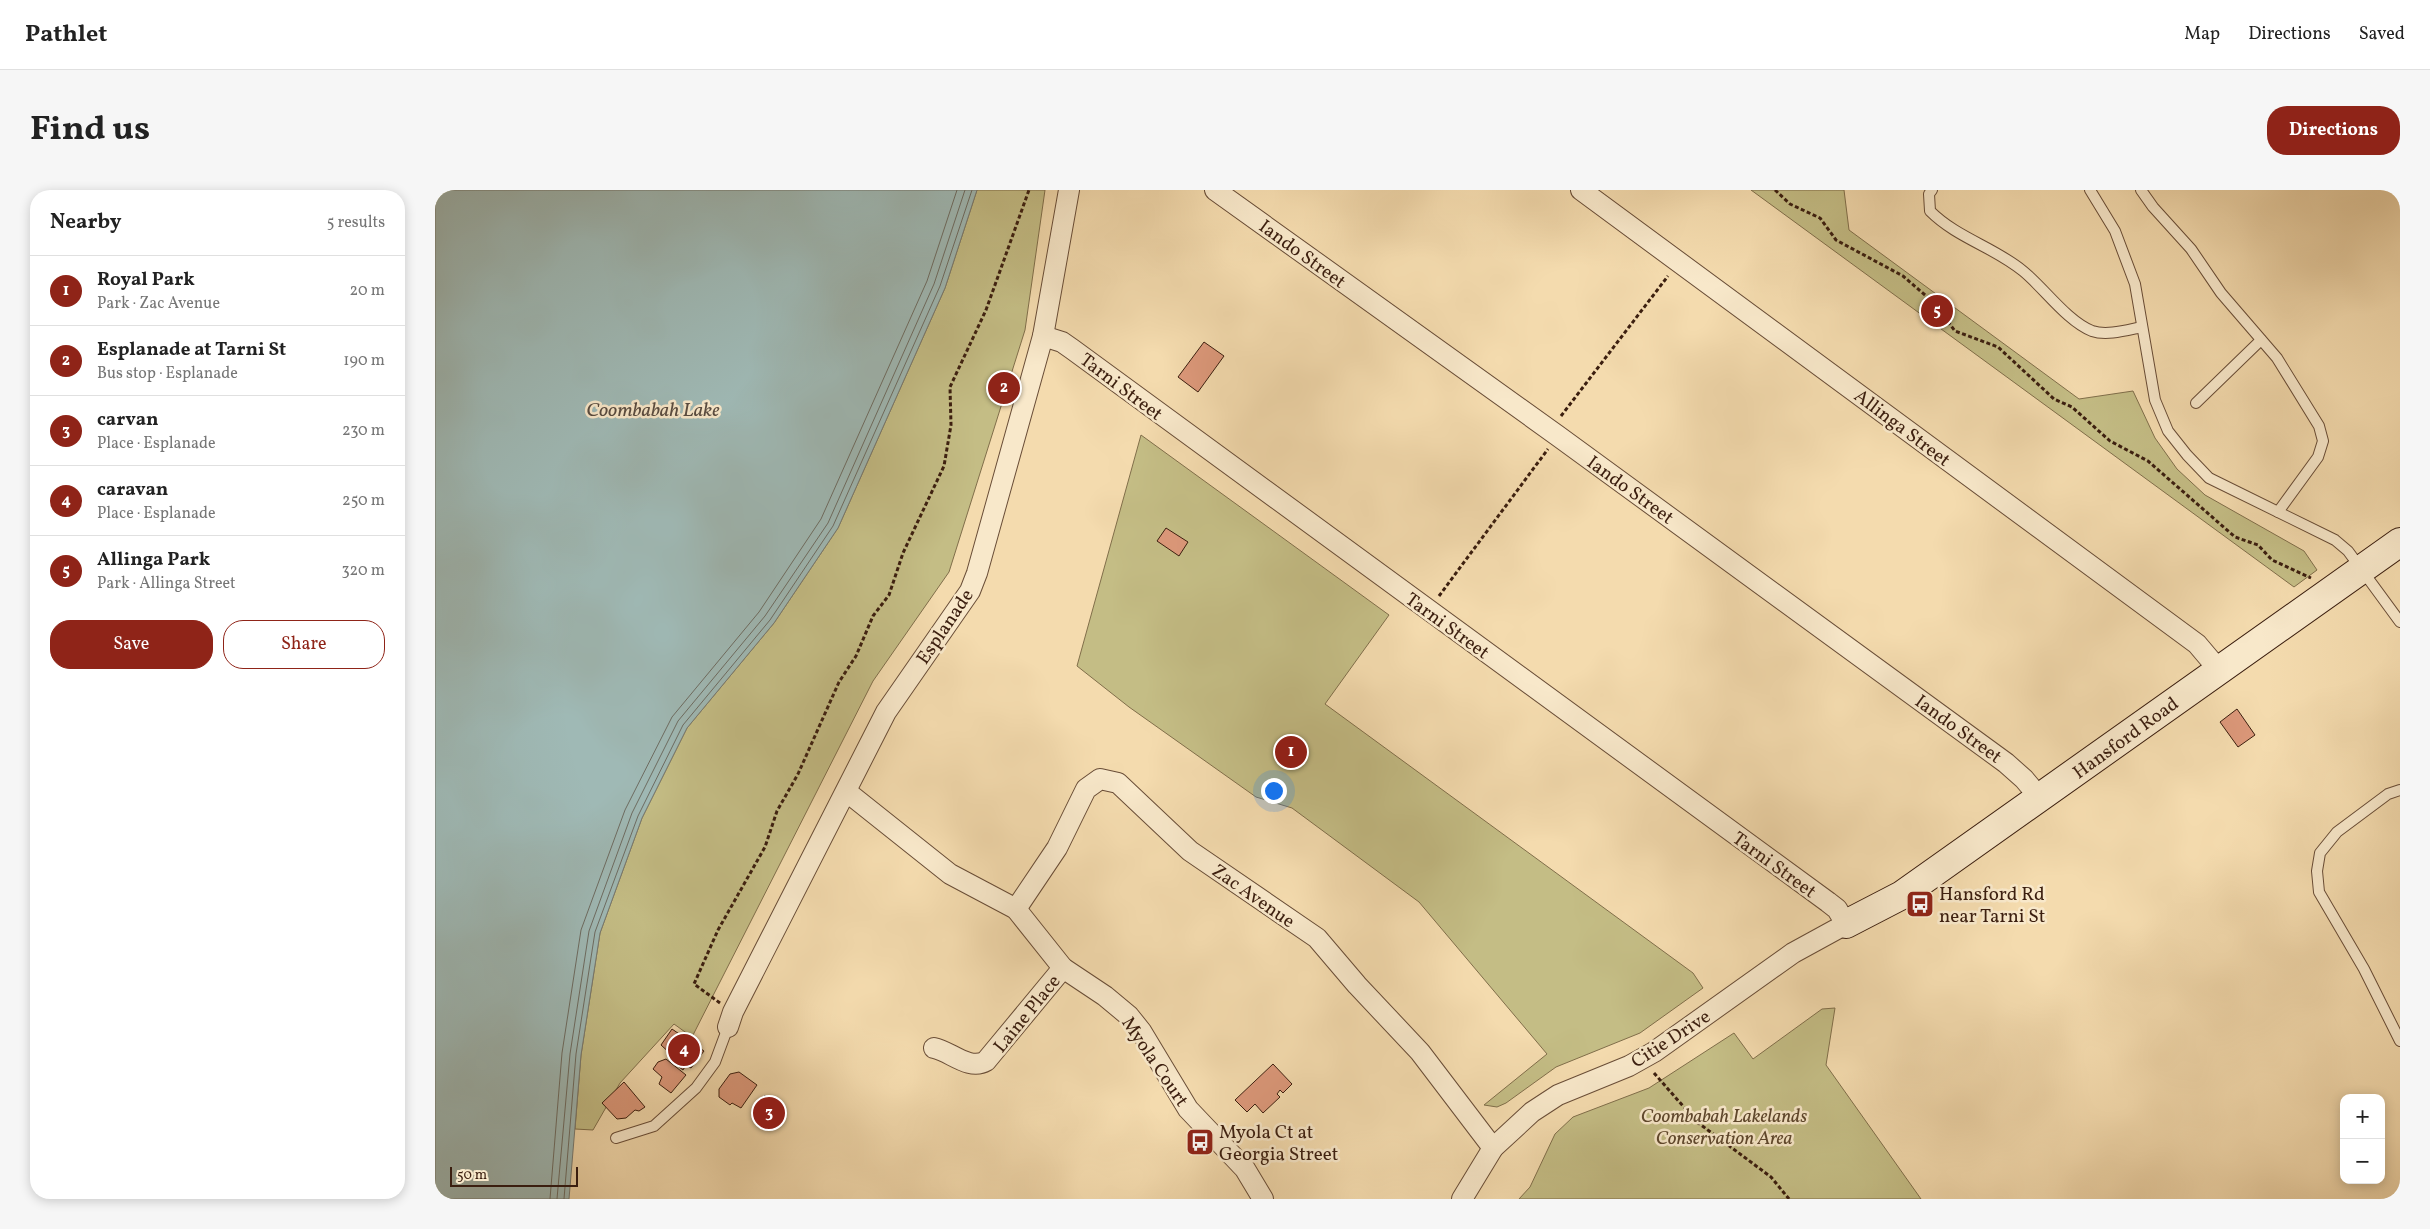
<!DOCTYPE html>
<meta charset="utf-8">
<style>
:root{--surface:#fff;--page:#f6f6f6;--text:#222;--muted:#767676;--line:#e0e0e0;--accent:#8f2418}
body{margin:0;font-family:Vollkorn,serif;background:var(--page);color:var(--text)}
.controls{position:absolute;right:15px;bottom:15px;display:grid;overflow:hidden;border-radius:10px;box-shadow:0 2px 12px #0003}
.controls button{width:45px;height:45px;display:grid;place-items:center;padding:0;border:0;border-bottom:1px solid var(--line);background:var(--surface);color:var(--text);font:25px sans-serif}
.scale{position:absolute;left:15px;bottom:12px;width:128px;box-sizing:border-box;padding-left:5px;border:2px solid #3b1e0f;border-top:0;font-size:14px;line-height:18px;white-space:nowrap;color:#3b1e0f;-webkit-text-stroke:4px #f8e8ca;paint-order:stroke}
.you{position:absolute;left:838px;top:600px;width:18px;height:18px;margin:-12px;border:4px solid #fff;border-radius:50%;background:#1a73e8;box-shadow:0 0 0 8px #1a73e833}
.badge{display:grid;place-items:center;width:32px;height:32px;border-radius:50%;background:var(--accent);color:#fff;font-size:16px;font-weight:700}
.pin{position:absolute;translate:-50% -50%;border:2px solid #fff;box-shadow:0 1px 5px #0006}
.list{margin:0;padding:0;list-style:none}
h2{display:flex;justify-content:space-between;align-items:center;height:65px;margin:0;padding:0 20px;font-size:21px}
h2 small{font-size:16px;font-weight:400;color:var(--muted)}
.list li{display:grid;grid-template-columns:32px 1fr auto;gap:15px;align-items:center;box-sizing:border-box;height:70px;padding:0 20px;border-top:1px solid var(--line)}
.list b{display:block;font-size:19px;white-space:nowrap}
.list p{margin:0;font-size:16px;white-space:nowrap;color:var(--muted)}
.list em{font-size:16px;font-style:normal;color:var(--muted)}
.actions{display:flex;gap:10px;padding:15px 20px}
.actions a{flex:1;padding:11px 0;border:1px solid var(--accent);border-radius:20px;text-align:center;font-size:18px;color:var(--accent)}
.actions .main{background:var(--accent);color:#fff}
.map{position:relative;flex:none;width:1965px;height:1009px;overflow:hidden;border-radius:20px}
header{display:flex;align-items:center;gap:30px;box-sizing:border-box;height:70px;padding:0 25px;background:var(--surface);border-bottom:1px solid var(--line)}
header strong{font-size:24px}
nav{display:flex;gap:28px;margin-inline-start:auto;font-size:18px}
.intro{display:flex;align-items:center;justify-content:space-between;box-sizing:border-box;height:120px;padding:0 30px}
h1{margin:0;font-size:35px}
.button{padding:12px 22px;border-radius:20px;background:var(--accent);color:#fff;font-size:18px;font-weight:700}
main{display:flex;gap:30px;padding:0 30px}
aside{flex:1;background:var(--surface);border-radius:20px;box-shadow:0 2px 12px #0003}
.map>svg:first-child{display:block}
.green{fill:#c4bd85;stroke:#806e4a}
.water{fill:#9fb9b5;stroke:#777b73}
.lines{fill:none;stroke-linecap:round;stroke-linejoin:round}
.shore{stroke:#6d6c62;stroke-width:1}
.building{fill:#dc987a;stroke:#3b1e0f}
.lane-casing{stroke:#694d37;stroke-width:12}
.street-casing{stroke:#694d37;stroke-width:22}
.secondary-casing{stroke:#3b1e0f;stroke-width:30}
.path{stroke:#3b1e0f;stroke-width:3;stroke-dasharray:4 2.5;stroke-linecap:butt}
.lane{stroke:#f8e8ca;stroke-width:10}
.street{stroke:#f8e8ca;stroke-width:20}
.secondary{stroke:#f8e8ca;stroke-width:28}
.labels{text-anchor:middle;stroke-width:5;stroke-linejoin:round;paint-order:stroke}
.street-label{font-size:19px;fill:#3b1e0f;stroke:#f8e8ca}
.poi-label{font-size:19px;fill:#3b1e0f;stroke:#f8e8ca;text-anchor:start}
.park-label{font-size:19px;font-style:italic;fill:#5d462c;stroke:#f8e8ca}
.water-label{font-size:20px;font-style:italic;fill:#594c41;stroke:#f8e8ca}
</style>
<header>
<strong>Pathlet</strong>
<nav><a>Map</a><a>Directions</a><a>Saved</a></nav>
</header>
<div class="intro"><h1>Find us</h1><a class="button">Directions</a></div>
<main>
<aside>
<h2>Nearby<small>5 results</small></h2>
<ul class="list">
<li><span class="badge">1</span><div><b>Royal Park</b><p>Park · Zac Avenue</p></div><em>20 m</em></li>
<li><span class="badge">2</span><div><b>Esplanade at Tarni St</b><p>Bus stop · Esplanade</p></div><em>190 m</em></li>
<li><span class="badge">3</span><div><b>carvan</b><p>Place · Esplanade</p></div><em>230 m</em></li>
<li><span class="badge">4</span><div><b>caravan</b><p>Place · Esplanade</p></div><em>250 m</em></li>
<li><span class="badge">5</span><div><b>Allinga Park</b><p>Park · Allinga Street</p></div><em>320 m</em></li>
</ul>
<div class="actions"><a class="main">Save</a><a>Share</a></div>
</aside>
<div class="map">
<svg width="1965" height="1009" viewBox="0 0 1965 1009">
<rect width="100%" height="100%" fill="#f4dbae"/>
<filter id="stains"><feTurbulence type="fractalNoise" baseFrequency=".004" numOctaves="4"/><feColorMatrix values="0 0 0 0 .2 0 0 0 0 .09 0 0 0 0 .02 0 0 0 .5 -.17"/></filter>
<radialGradient id="worn" r=".72"><stop offset=".6" stop-color="#630" stop-opacity="0"/><stop offset="1" stop-color="#630" stop-opacity=".3"/></radialGradient>
<g class="green">
<path d="M542,0H610L590,140L514,382L438,491L257,847L239,834L185,893L158,940L140,939L146,865L165,743L207,628L252,538L339,433L403,338L510,98Z"/>
<path d="M1316,0H1409L1414,40L1644,209L1698,201L1720,248L1742,279L1770,305L1869,361L1882,380L1859,397Z"/>
<path d="M706,245L954,425L890,514L1258,783L1268,798L1205,843L1121,877L1071,913L1062,917L1049,915L1112,864L984,712L857,618L821,607L694,517L642,476Z"/>
<path d="M1400,818L1391,875L1486,1009H1084L1095,997L1120,944L1138,927L1214,898L1299,843L1318,869L1387,819Z"/>
</g>
<path class="water" d="M0,0H542L510,98L403,338L339,433L252,538L207,628L165,743L146,865L134,1009H0Z"/>
<g class="lines">
<g class="shore">
<path d="M115,1009L127,863L146,740L190,620L237,527L324,422L386,329L492,91L522,0"/>
<path d="M122,1009L135,864L154,741L197,623L243,531L330,426L393,333L499,94L530,0"/>
<path d="M129,1009L141,864L160,742L203,626L248,535L335,430L398,336L505,96L537,0"/>
</g>
</g>
<g class="building">
<path d="M769,152L789,166L763,202L743,187Z"/>
<path d="M731,338L753,352L744,366L722,351Z"/>
<path d="M1802,519L1820,545L1803,557L1785,532Z"/>
<path d="M237,839L269,861L256,878L251,875L248,880L235,870L238,866L226,855Z"/>
<path d="M231,869L251,885L236,903L224,894L227,887L218,879L223,872Z"/>
<path d="M838,874L857,894L848,903L845,900L842,904L845,907L828,923L820,914L812,922L800,910Z"/>
<path d="M304,882L322,895L306,918L297,913L295,915L284,907V899L295,884Z"/>
<path d="M189,892L210,917L204,921L200,920L191,928L182,929L167,913Z"/>
<path d="M330,905L340,916L341,914L350,919L334,940L321,931L324,926L318,921Z"/>
</g>
<g class="lines">
<defs>
<g id="lane">
<path d="M1497,0L1494,4L1495,21C1522,48 1559,57 1588,81C1609,98 1632,131 1657,141C1672,146 1692,140 1707,137"/>
<path d="M1655,0L1680,41L1700,94L1720,210L1733,241L1752,265L1774,288L1900,350L1913,361L1965,432"/>
<path d="M1706,0L1718,17L1756,59L1786,103L1842,168L1884,236L1888,251L1883,267L1843,322"/>
<path d="M1761,213L1826,150"/>
<path d="M1965,600L1953,604L1902,642L1885,663L1882,681L1884,702L1929,779L1965,851"/>
<path d="M181,948L219,936L261,898L280,872L293,837"/>
</g>
<g id="street">
<path d="M780,0L1123,246L1571,573L1589,589L1605,608"/>
<path d="M1146,0L1762,454L1784,480"/>
<path d="M608,146L627,152L637,159L1393,712L1402,719L1411,734L1358,763L1219,862L1194,876L1123,905L1097,922L1058,958L1027,1009"/>
<path d="M412,602L515,684L581,719L628,778L670,806L694,826L706,841L753,919L810,979L828,1009"/>
<path d="M581,719L622,658L651,599L665,589L683,593L755,661L882,748L922,795L985,862L1058,958"/>
<path d="M293,837L298,822L451,522L535,401L542,383L608,146L634,0"/>
<path d="M499,858C515,861 534,881 551,871L628,778"/>
</g>
<path id="secondary" d="M1411,734L1467,705L1965,352"/>
</defs>
<use href="#lane" class="lane-casing"/>
<use href="#street" class="street-casing"/>
<use href="#secondary" class="secondary-casing"/>
<g class="path">
<path d="M1340,0L1355,14L1385,28L1401,50L1468,86L1497,111L1520,141L1563,157L1619,209L1637,217L1675,251L1713,271L1800,347L1823,355L1837,370L1876,388"/>
<path d="M1126,226L1233,86"/>
<path d="M1004,406L1113,259"/>
<path d="M285,813L259,794L283,740L330,657L342,621L363,584L404,492L421,466L438,426L454,405L468,363L509,276L516,235L515,197L551,120L594,0"/>
<path d="M1219,883L1262,932L1336,987L1354,1009"/>
</g>
<use href="#lane" class="lane"/>
<use href="#street" class="street"/>
<use href="#secondary" class="secondary"/>
</g>
<defs>
<symbol id="bus-square" viewBox="-11 -11 22 22"><rect x="-9" y="-9" width="18" height="18" rx="4" fill="#8f2418" stroke="#f8e8ca"/><path d="M-5-6H5V4H4V6H2V4H-2V6H-4V4H-5ZM-3.5-4V0h7V-4ZM-3.5 1.2v1.5H-2V1.2ZM2 1.2v1.5H3.5V1.2Z" fill="#fff"/></symbol>
</defs>
<g fill-rule="evenodd">
<use href="#bus-square" x="1469" y="698" width="32" height="32"/>
<use href="#bus-square" x="749" y="936" width="32" height="32"/>
</g>
<g class="labels">
<g class="street-label">
<text transform="translate(868 63) rotate(36)" y="7">Iando Street</text>
<text transform="translate(687 196) rotate(37)" y="7">Tarni Street</text>
<text transform="translate(1468 237) rotate(37)" y="7">Allinga Street</text>
<text transform="translate(1196 299) rotate(36)" y="7">Iando Street</text>
<text transform="translate(1013 435) rotate(36)" y="7">Tarni Street</text>
<text transform="translate(509 436) rotate(-56)" y="7">Esplanade</text>
<text transform="translate(1524 538) rotate(36)" y="7">Iando Street</text>
<text transform="translate(1690 547) rotate(-36)" y="7">Hansford Road</text>
<text transform="translate(1340 674) rotate(36)" y="7">Tarni Street</text>
<text transform="translate(819 705) rotate(35)" y="7">Zac Avenue</text>
<text transform="translate(591 823) rotate(-51)" y="7">Laine Place</text>
<text transform="translate(1235 848) rotate(-33)" y="7">Citie Drive</text>
<text transform="translate(721 871) rotate(56)" y="7">Myola Court</text>
</g>
<g class="poi-label">
<text x="1504" y="710">Hansford Rd<tspan x="1504" dy="22">near Tarni St</tspan></text>
<text x="784" y="948">Myola Ct at<tspan x="784" dy="22">Georgia Street</tspan></text>
</g>
<g class="park-label">
<text x="1289" y="932">Coombabah Lakelands<tspan x="1289" dy="22">Conservation Area</tspan></text>
</g>
<g class="water-label">
<text x="218" y="226">Coombabah Lake</text>
</g>
</g>
<rect width="100%" height="100%" filter="url(#stains)"/>
<rect width="100%" height="100%" fill="url(#worn)"/>
</svg>
<div class="controls">
<button>+</button>
<button>−</button>
</div>
<div class="scale">50 m</div>
<div class="you"></div>
<div class="pin badge" style="left:856px;top:562px">1</div>
<div class="pin badge" style="left:569px;top:198px">2</div>
<div class="pin badge" style="left:334px;top:923px">3</div>
<div class="pin badge" style="left:249px;top:860px">4</div>
<div class="pin badge" style="left:1502px;top:121px">5</div>
</div>
</main>
